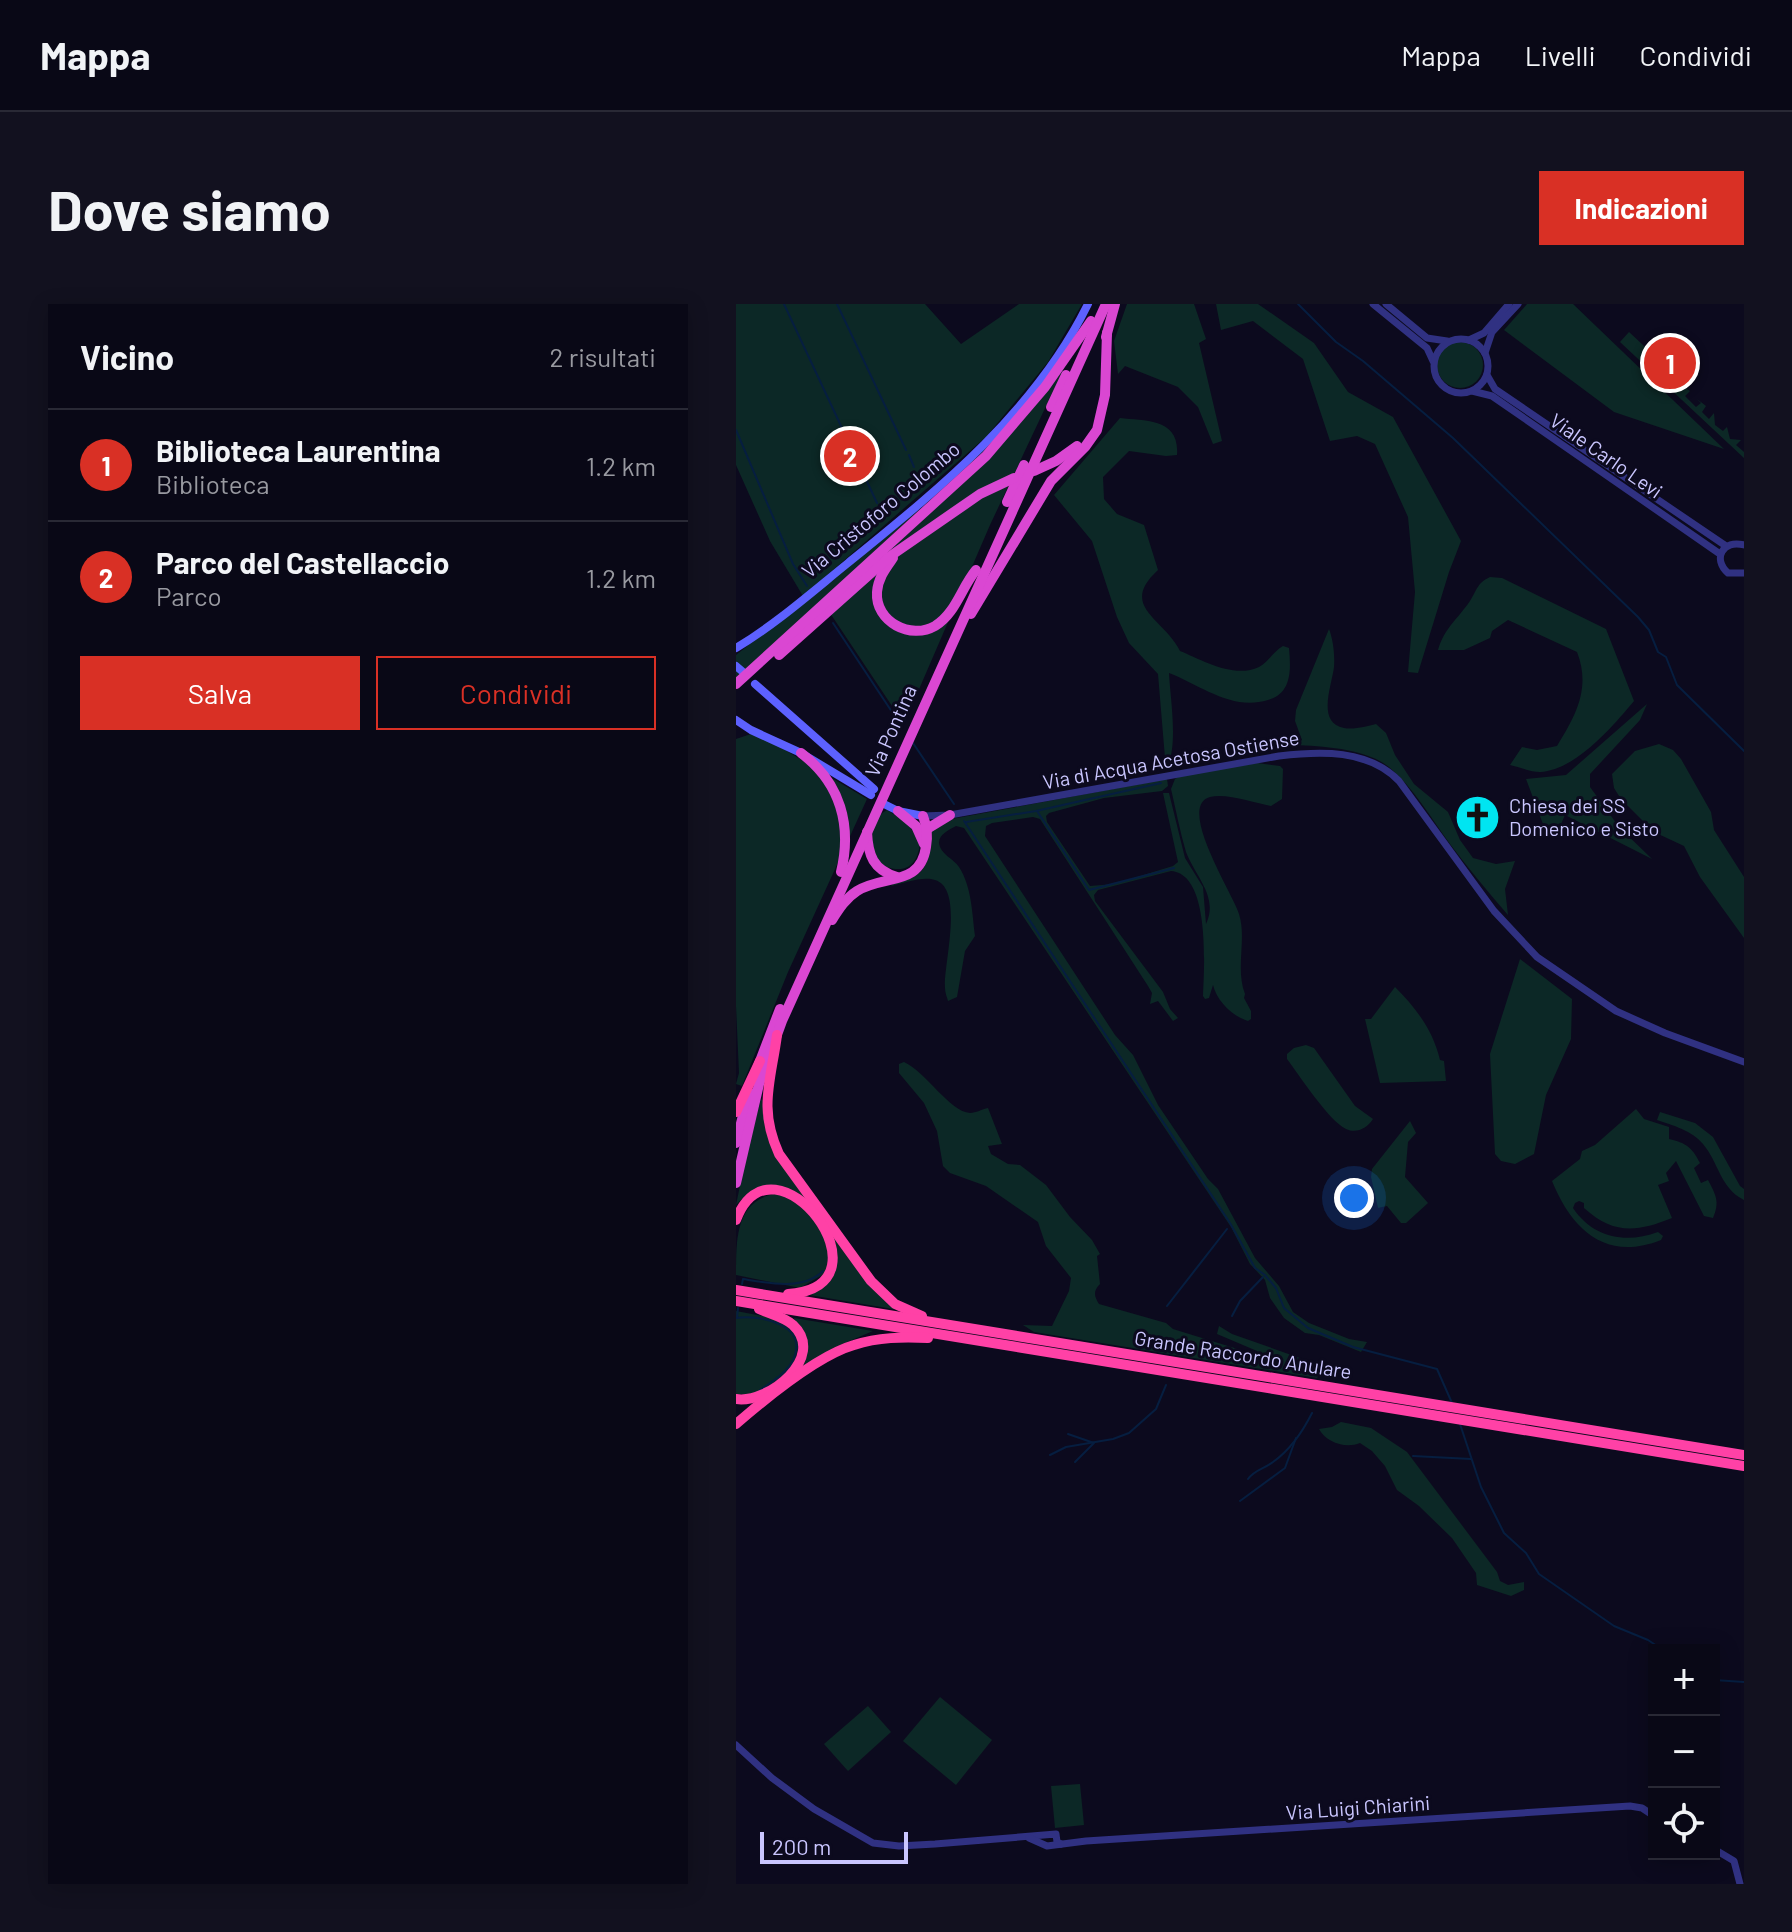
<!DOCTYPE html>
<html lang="it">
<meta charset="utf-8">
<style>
:root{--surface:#090816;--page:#12111f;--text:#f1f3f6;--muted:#999aa1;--line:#292935;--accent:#d93025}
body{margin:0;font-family:Barlow,sans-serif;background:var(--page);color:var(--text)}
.controls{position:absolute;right:24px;bottom:24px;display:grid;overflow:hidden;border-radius:0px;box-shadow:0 4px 20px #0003}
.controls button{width:72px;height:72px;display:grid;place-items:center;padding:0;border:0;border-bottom:2px solid var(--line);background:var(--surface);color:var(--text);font:40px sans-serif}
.scale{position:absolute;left:24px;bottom:20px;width:148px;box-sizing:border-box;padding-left:8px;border:4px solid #cac6ff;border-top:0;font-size:22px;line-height:28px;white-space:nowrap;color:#cac6ff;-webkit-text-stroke:6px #0c0a1e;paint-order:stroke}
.you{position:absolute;left:618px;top:894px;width:28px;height:28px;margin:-20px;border:6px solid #fff;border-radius:50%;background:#1a73e8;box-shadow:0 0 0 12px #1a73e833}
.badge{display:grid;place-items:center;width:52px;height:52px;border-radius:50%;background:var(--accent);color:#fff;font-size:26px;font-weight:700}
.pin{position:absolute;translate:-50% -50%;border:4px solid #fff;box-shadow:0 2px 8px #0006}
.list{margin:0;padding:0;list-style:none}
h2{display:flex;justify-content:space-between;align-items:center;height:104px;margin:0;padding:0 32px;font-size:34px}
h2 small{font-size:26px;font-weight:400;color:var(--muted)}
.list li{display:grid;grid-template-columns:52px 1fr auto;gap:24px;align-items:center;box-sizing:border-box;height:112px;padding:0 32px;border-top:2px solid var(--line)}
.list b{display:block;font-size:30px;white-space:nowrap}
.list p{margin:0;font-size:26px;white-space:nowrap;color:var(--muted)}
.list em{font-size:26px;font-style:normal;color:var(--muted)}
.actions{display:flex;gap:16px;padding:24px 32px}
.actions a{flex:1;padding:18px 0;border:2px solid var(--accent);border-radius:0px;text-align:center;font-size:28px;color:var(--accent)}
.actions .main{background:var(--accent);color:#fff}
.icon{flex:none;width:44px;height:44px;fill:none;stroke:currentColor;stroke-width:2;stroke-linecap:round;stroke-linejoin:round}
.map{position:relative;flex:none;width:1008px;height:1580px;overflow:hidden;border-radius:0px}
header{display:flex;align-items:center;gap:48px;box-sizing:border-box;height:112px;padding:0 40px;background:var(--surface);border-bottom:2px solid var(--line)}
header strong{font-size:38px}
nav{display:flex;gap:44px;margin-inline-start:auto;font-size:28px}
.intro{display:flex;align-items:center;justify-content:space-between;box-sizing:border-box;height:192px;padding:0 48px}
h1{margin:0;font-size:56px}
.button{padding:20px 36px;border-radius:0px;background:var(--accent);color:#fff;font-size:28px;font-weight:700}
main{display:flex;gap:48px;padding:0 48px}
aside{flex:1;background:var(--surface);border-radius:0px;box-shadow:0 4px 20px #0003}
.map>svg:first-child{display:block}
.green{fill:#0c2826}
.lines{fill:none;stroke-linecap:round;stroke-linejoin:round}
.stream{stroke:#061e40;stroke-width:2}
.tertiary{stroke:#303182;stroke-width:7}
.secondary{stroke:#5d61ff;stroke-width:8}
.trunk{stroke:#da47d2;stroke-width:10}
.motorway{stroke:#ff41a6;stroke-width:10}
.labels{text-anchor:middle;stroke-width:6;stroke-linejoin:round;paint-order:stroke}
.street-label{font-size:20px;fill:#cac6ff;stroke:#0c0a1e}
.poi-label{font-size:20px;fill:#cac6ff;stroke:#0c0a1e;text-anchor:start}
</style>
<header>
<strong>Mappa</strong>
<nav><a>Mappa</a><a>Livelli</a><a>Condividi</a></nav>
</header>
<div class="intro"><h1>Dove siamo</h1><a class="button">Indicazioni</a></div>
<main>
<aside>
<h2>Vicino<small>2 risultati</small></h2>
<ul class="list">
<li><span class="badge">1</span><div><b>Biblioteca Laurentina</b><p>Biblioteca</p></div><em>1.2 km</em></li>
<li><span class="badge">2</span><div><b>Parco del Castellaccio</b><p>Parco</p></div><em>1.2 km</em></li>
</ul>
<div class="actions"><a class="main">Salva</a><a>Condividi</a></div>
</aside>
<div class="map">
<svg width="1008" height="1580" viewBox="0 0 1008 1580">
<rect width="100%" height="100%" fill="#0c0a1e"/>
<g class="green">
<path d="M0,0H189L225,40L283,0H346L312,58L250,133L67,292L34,237L0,161Z"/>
<path d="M391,0H458L470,35L463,39L486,137L477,140L462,103L442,83L389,62L382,70L378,37Z"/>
<path d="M480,0H522L578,39L612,88L657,113L725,237L713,268L682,369L672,368L679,288L672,213L639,140L621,132L594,137L567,55L517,17L485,26Z"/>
<path d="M791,0H837L988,145L878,108L768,26Z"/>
<path d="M893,28L921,54L914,59L917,62L923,57L928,62L923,68L934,79L940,74V85L949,84L954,87L949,92L960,103L965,99L961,95L970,102L966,108L973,115L978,109L979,121L987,127L991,123L994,135L1005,136L1000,141L1008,148V154L884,38Z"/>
<circle cx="724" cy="61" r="23"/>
<path d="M323,52L328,64L254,221L168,420L90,303L0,385V351L199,193L252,142Z"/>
<path d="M384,114C409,117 444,114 441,151L430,152L393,147L367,173L368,195L381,210L408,221L422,266C382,303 428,314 444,347C466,356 498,375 523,363C532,358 538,347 547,342L553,344C555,366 556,389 532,396C496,407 466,382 433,369C434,393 444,449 428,467L429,454L422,370L393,339L381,313L356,237L318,191Z"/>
<path d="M754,273L766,274L870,325L898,397C877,422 840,466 804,468C795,468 783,463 774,461L786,443L801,446L821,442C840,411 855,384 841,348L772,316L756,327L754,334L728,346H702C709,323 721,316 734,297C741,286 741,279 754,273Z"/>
<path d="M593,325C597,335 599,351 598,363C596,381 580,419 608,424C618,426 631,422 640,420L650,429L659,451L678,480L712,508L724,536L737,554L760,560L779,557L769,585L772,611C752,588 733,565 714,540C695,514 678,484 653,463C631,445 587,442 559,441L566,436L559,417L560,406Z"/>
<path d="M911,400L904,416L854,470V483L883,523L916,555L829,511L819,534L810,528L790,475L830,471Z"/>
<path d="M15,430L39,440L131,495L52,668L6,782L0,780L3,769L0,702V435Z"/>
<path d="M923,440L937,446L945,455L975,508L978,526L1008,573V634L964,573L948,542L918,528L885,495L878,484L876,470L899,447Z"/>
<path d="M521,459L544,462L547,465L546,495L535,502C518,499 491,489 474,493C440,502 497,590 503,610C511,635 499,664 509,690L508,694L515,707V715L512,717C496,712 481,697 477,681L473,694L469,695L467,692C468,664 475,570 435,567L362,586L358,591L359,597L427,688L434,705L442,714L437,717L422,697L414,700L416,689L412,682L304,515L297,513L256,519L250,522L249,532L379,731L397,751L422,801L472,875L482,885L519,954L543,982L557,1008L573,1019L613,1035L631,1038L625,1048L583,1031L569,1029L548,1014L534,994L529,976L514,960L495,923L228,524L220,522C213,526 203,530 203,539C204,550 218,555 223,563C236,583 236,610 239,632L229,647L221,693L212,697C211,693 209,689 209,684C207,662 229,585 199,576C187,572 168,579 155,582C161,576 164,577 172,575C195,568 194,545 194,526L210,516L431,475L432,482L426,487L368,494L313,509L310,512L311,518L354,582L378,580L437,562L442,558L427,489H433L449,554L467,583L470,620C483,593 459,572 450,548C444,528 440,506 435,485L439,475L444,472Z"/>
<path d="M151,506L176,522L184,539C181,567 163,571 140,558C134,539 131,517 151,506Z"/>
<path d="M784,655L836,695L835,735L810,791L798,850L779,860L765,857L759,850L754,750Z"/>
<path d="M659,683C680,704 697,726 704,756L708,757L710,777L644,779L629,715H635Z"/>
<path d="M570,741L578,744L619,802L637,815C631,824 621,830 610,825C593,817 563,771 551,755V750L558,744Z"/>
<path d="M168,758C190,768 214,808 234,809C240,809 246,805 252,804L266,840L252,842L255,850L272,860L284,861L310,881L334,913L356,936L364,950L361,952L364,980C357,987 358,992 363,1000L430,1019L437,1025L521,1051V1047L481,1030L483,1022L496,1030L581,1060L585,1068L581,1074L298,1028L287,1021L316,1022L333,987L335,974L310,942L302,918L250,882L214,869L207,862L201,827L188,799L163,769V760Z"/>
<path d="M25,795L28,797L30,818L74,900C49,877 23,875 0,901L11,848Z"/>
<path d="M900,805L908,815L933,823V835C950,839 956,843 964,859L958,864L965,879L972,876C980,891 984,898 977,914L968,912L940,857L930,869L933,877L922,881L936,914C901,928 878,931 848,904V899L843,897L839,899L837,904C857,934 890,940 922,928L927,932L925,936C870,958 836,926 816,877L844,855L846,847L859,841Z"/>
<path d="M924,808L959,819L977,833L1004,882L1008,885V896C984,884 983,859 967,840C957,827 936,821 921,816Z"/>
<path d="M674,817L680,829L672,838L669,873L692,899L670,919H665L651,902L642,904L635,873L636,865Z"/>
<path d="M43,889L69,902L92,935L95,952L88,970L64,984L0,971C0,932 0,895 43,889Z"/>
<path d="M96,929L160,1003L157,1005L67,990C98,977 109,963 96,929Z"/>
<path d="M0,1007L42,1015L61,1030L63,1041L56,1066L21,1090H0Z"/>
<path d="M58,1014L137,1027L97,1044L59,1070L67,1058Z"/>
<path d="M605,1118L635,1124L671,1148L761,1268L764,1277L772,1281L788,1278V1286L775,1292L741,1281L740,1269L716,1234L683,1202L661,1186L649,1162L636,1147L624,1139C609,1145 590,1138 583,1125L596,1123Z"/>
<path d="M204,1393L256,1436L220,1481L167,1437Z"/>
<path d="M132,1402L155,1428L112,1467L88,1440Z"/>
<path d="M344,1480L348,1521L319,1524L315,1482Z"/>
</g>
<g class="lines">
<g class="stream">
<path d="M48,0L141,199"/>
<path d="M101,0L170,146"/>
<path d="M562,0L600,38L627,57L717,134L902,313L913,326L922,348L930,353L941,381L1008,447"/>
<path d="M0,126L57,260L71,282"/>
<path d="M173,151L178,163"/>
<path d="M97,319L166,423"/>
<path d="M177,439L218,500"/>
<path d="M301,507L353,586L438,564"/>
<path d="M228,517L494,919L519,964L529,971L540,984L548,1004L572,1024L617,1043L701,1065L716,1099"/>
<path d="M230,518L300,507L425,479"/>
<path d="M6,980L7,975C31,979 67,987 87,967"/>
<path d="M431,1002L491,925"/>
<path d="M496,1012L504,997L527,973"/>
<path d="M0,1014C24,1010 74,1021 57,1056C51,1069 35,1078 24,1086"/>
<path d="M1,1014L2,1004"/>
<path d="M724,1120L745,1183L768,1229L790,1249L803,1270L878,1322L912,1336L927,1346"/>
<path d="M332,1130L358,1139L339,1158"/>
<path d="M314,1151L330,1143L377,1135L393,1129L420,1105L430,1081"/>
<path d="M677,1152L735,1155"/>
<path d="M512,1175C518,1166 528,1165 537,1158C554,1146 567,1127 576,1109"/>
<path d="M504,1197L549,1164L560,1134"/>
<path d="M978,1376L1008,1378"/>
</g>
<g class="tertiary">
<path d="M637,0L691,44L697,57"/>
<path d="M650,0L691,34L711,37"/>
<circle cx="725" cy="62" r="27"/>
<path d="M733,36L748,29L773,0"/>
<path d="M749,49L756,28L782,0"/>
<path d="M751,71L759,85L990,242"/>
<path d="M736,87L756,92L984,250"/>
<path d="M1008,241C987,235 976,255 992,269H1008"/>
<path d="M187,512L214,511L543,452C584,447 632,445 663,477L758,607L801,653L880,707L929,729L1008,758"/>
<path d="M0,1441L36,1474L78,1505L137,1539L163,1542L199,1540L320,1530L321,1538L325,1540"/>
<path d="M293,1534L311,1542L350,1537L894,1502L906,1504L918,1512"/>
<path d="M978,1545L998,1557L1004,1580"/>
</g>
<g class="secondary">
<path d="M0,344C40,320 76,288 112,259C203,185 299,108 352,0"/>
<path d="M0,362L7,368"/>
<path d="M19,380L138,485"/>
<path d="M0,416L15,426L65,449L135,491"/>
<path d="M148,500L162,507L187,512"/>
</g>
<g class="trunk">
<path d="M370,33L379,0"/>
<path d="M315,103L330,71"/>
<path d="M298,167L320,157L341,142"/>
<path d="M271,198L288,161"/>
<path d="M157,254C150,264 142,274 141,288C139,318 175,336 199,322C220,309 225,284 240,266"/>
<path d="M235,310L315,177L349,143L361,126L369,91L371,29"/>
<path d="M43,351L153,253L244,190L278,174"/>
<path d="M0,380L250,152L309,83L355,17"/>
<path d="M65,449C105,479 116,522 105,568"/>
<path d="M162,507L180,522L188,540"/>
<path d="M191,525L214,511"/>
<path d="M131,528C132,551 137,566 161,573"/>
<path d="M96,616C103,605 110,594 121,587C149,570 184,583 190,543C192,532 191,522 187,512"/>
<path d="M21,765L44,705"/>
<path d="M0,839L13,788"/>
<path d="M0,879L23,780L46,717L370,0"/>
</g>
<g class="motorway">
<path d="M41,731C35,777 22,804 43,850L135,977L159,1000L186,1012"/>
<path d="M0,808L24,757"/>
<path d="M0,916C37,819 163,983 52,990"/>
<path d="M0,986L1008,1151"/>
<path d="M0,997L1008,1162"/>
<path d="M0,1095C32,1100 91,1053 57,1021C48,1013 34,1010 23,1005"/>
<path d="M0,1120C29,1095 83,1051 118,1041C143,1033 166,1033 192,1034"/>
</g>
</g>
<defs>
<symbol id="church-disc" viewBox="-11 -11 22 22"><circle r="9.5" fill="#00e5f1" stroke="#0c0a1e"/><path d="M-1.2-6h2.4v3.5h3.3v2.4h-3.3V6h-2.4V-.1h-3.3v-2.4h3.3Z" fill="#111"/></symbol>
</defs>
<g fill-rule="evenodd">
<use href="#church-disc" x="716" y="488" width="51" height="51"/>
</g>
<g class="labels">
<g class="street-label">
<text transform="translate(870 152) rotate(35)" y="7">Viale Carlo Levi</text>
<text transform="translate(145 206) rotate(-40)" y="7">Via Cristoforo Colombo</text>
<text transform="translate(155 427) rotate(-66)" y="7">Via Pontina</text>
<text transform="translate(435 456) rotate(-10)" y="7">Via di Acqua Acetosa Ostiense</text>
<text transform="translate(507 1051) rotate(9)" y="7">Grande Raccordo Anulare</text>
<text transform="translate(622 1504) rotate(-4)" y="7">Via Luigi Chiarini</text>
</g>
<g class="poi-label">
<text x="773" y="509">Chiesa dei SS<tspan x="773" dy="23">Domenico e Sisto</tspan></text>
</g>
</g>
</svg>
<div class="controls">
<button>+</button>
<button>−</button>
<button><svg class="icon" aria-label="locate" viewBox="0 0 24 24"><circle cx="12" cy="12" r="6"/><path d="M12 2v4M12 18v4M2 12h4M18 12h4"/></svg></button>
</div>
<div class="scale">200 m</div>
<div class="you"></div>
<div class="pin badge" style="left:934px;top:59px">1</div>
<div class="pin badge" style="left:114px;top:152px">2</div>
</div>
</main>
